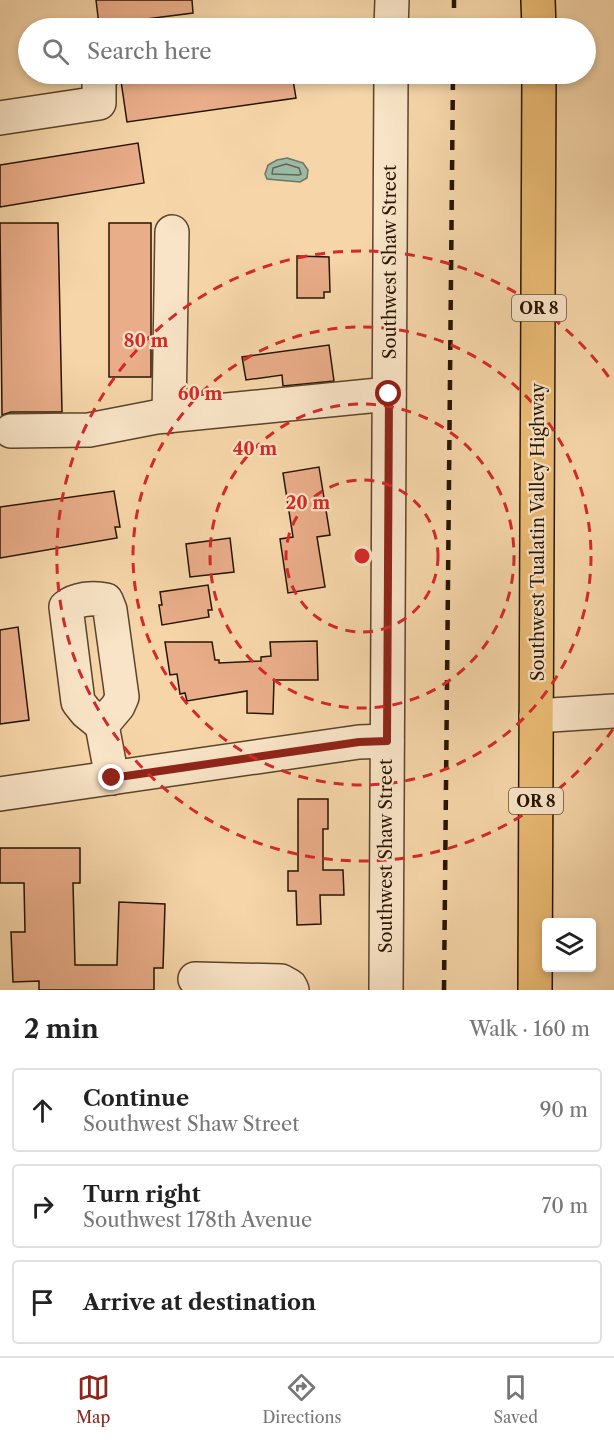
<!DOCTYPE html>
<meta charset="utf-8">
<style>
:root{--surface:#fff;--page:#f6f6f6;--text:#222;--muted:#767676;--line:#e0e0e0;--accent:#8f2418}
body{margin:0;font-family:"Libre Caslon Text",serif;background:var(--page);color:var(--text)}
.controls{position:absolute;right:18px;bottom:18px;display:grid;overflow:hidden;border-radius:6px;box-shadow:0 3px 9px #0003}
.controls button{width:54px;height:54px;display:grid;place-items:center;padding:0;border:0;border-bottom:2px solid var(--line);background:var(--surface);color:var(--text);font:30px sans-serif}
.stop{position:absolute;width:18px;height:18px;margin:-14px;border:4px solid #8f2418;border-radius:50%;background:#fff}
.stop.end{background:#8f2418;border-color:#fff;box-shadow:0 2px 6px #0008}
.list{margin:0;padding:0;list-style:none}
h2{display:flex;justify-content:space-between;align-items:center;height:78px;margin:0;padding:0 24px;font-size:26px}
h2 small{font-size:20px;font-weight:400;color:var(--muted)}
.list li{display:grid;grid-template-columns:39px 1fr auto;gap:18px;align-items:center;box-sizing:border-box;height:84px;margin:0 12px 12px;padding:0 12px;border:2px solid var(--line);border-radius:6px}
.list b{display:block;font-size:22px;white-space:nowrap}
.list p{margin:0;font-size:20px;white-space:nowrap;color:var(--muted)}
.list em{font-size:20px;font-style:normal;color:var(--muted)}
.icon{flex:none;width:33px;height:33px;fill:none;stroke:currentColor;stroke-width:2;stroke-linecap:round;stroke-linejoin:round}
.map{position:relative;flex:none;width:614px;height:990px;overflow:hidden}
.search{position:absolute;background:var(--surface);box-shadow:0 3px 9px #0003;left:18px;right:18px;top:18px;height:66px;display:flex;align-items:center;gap:15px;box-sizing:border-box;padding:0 21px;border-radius:33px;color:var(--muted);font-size:22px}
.sheet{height:366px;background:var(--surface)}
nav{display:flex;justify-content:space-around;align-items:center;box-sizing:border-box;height:84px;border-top:2px solid var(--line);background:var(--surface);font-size:16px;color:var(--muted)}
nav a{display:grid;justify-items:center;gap:3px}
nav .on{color:var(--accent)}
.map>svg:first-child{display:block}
.water{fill:#9db9a5;stroke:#6d7763;stroke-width:1.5}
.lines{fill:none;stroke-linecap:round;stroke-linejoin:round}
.shore{stroke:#626652;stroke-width:1.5}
.building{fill:#e9ad89;stroke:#261400;stroke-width:1.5}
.minor-casing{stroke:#5a442a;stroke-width:36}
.major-casing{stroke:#261400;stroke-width:36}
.minor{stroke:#f9e4c7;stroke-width:33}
.major{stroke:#ebbb74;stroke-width:33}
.rail{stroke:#261400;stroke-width:4.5;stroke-dasharray:10 10;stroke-linecap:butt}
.route{stroke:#8f2418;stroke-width:8}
.ring{fill:none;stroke:#d62828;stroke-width:3;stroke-dasharray:10 8}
.labels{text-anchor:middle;stroke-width:4.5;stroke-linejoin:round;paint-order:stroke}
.shield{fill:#f9e4c7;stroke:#65523c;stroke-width:1.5}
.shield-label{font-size:16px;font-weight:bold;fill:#261400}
.street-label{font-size:18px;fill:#261400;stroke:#f9e4c7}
.centre{fill:#d62828;stroke:#f9e4c7;stroke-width:3}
.ring-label{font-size:18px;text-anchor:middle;font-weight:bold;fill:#d62828;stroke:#f9e4c7;stroke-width:4.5;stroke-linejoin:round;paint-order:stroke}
</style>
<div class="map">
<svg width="614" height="990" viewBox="0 0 614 990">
<rect width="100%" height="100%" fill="#f6d6a9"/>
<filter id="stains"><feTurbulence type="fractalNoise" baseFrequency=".00333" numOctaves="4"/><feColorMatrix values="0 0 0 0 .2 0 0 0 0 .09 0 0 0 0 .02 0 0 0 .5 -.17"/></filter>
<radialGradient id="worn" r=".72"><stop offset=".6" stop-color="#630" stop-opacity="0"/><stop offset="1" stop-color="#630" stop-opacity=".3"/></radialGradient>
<path class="water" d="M287,158L303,163L308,170L307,178L300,182L267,179L265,174L268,165L277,160Z"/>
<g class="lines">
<path class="shore" d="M286,164L299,168L301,174L299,175L272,174L273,168Z"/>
</g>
<g class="building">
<path d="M96,0H192L193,13L99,25Z"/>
<path d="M172,74H292L296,98L127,122L121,81Z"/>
<path d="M138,143L144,183L0,207V165Z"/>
<path d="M0,223H58L62,412H11L2,415Z"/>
<rect x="109" y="223" width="42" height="154"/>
<path d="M297,256L329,257L330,292H324V298H297Z"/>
<path d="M329,345L334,381L283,386L282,375L246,380L242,357Z"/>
<path d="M319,467L330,535L317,537L325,587L288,593L280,539L293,537L283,473Z"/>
<path d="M114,491L120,527H115L117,538L0,558V507Z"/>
<path d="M230,538L234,572L190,577L186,544Z"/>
<path d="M208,585L212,610H208L209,617L162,625L159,605H162L160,592Z"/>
<path d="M18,627L29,720L0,724V630Z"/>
<path d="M317,641L318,680H274L273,714L247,713V691L187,701L185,693L180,694L177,674L170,675L165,642H212L215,660H219V663L261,661V657L271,656L270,642Z"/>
<path d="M298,799H328V829H323V870H343L344,895H320L321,924L297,925L296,891H288V871H298Z"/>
<path d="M0,848H80V883H73L75,965H117L119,902L165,904L163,968H154V990H39V981L13,982L11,932H25L24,883H0Z"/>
</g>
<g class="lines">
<defs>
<g id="minor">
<path d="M391,28L392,0"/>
<path d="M0,118L99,103V77L103,74"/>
<path d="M169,416L172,232"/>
<path d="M11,431L89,430L156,417L389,394"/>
<path d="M536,716L614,711"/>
<path d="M102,725L86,712L78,702L66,607C76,599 93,597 106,600L110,610L122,697L118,706L102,725L112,778"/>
<path d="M0,794L359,742L387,741"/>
<path d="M195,979L281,981L290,986L292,990"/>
<path d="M386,990L391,74"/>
</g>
<g id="major">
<path d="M538,0L539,28"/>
<path d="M535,990L539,74"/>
</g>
</defs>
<use href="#minor" class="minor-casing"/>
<use href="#major" class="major-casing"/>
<use href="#minor" class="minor"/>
<use href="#major" class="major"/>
<g class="rail">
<path d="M454,28V0"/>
<path d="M444,990L453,74"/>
</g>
</g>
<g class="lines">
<path class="route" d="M112,778L359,742L387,741L389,394"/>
</g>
<g class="ring">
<circle cx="362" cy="556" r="76"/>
<circle cx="362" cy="556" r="152"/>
<circle cx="362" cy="556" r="229"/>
<path d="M613 729A305 305 0 1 1 613 383"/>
</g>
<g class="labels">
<g class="shield">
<rect x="512" y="295" width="54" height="26" rx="4.5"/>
<rect x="509" y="788" width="54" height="26" rx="4.5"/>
</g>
<g class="shield-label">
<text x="539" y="314">OR 8</text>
<text x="536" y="807">OR 8</text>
</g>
<g class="street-label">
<text transform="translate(390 262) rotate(-90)" y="6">Southwest Shaw Street</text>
<text transform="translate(538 532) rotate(-90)" y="6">Southwest Tualatin Valley Highway</text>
<text transform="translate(386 856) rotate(-90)" y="6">Southwest Shaw Street</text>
</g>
</g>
<circle cx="362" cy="556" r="9" class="centre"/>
<g class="ring-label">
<text x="146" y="347">80 m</text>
<text x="200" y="400">60 m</text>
<text x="255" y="455">40 m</text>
<text x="308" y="509">20 m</text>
</g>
<rect width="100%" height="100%" filter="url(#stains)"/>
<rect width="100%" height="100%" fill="url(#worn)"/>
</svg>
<div class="controls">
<button><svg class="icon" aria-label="layers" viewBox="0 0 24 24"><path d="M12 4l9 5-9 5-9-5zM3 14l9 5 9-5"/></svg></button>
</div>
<div class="stop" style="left:389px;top:394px"></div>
<div class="stop end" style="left:112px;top:778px"></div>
<div class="search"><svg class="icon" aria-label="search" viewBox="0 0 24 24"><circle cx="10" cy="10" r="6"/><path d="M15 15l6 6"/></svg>Search here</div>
</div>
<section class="sheet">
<h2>2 min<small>Walk · 160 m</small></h2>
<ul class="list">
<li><svg class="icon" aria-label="ahead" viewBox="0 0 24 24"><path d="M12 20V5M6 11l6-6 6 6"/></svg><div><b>Continue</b><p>Southwest Shaw Street</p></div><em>90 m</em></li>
<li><svg class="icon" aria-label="right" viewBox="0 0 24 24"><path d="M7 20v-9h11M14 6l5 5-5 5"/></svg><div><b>Turn right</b><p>Southwest 178th Avenue</p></div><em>70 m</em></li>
<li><svg class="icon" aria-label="arrive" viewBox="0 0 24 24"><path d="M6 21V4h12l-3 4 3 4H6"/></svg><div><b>Arrive at destination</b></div></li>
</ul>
</section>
<nav>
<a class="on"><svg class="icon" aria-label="map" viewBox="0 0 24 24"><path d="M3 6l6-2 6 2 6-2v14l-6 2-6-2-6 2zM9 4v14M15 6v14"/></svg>Map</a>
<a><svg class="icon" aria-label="directions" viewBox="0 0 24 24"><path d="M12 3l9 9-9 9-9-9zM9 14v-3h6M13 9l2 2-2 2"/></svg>Directions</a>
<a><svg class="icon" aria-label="saved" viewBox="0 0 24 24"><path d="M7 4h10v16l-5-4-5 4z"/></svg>Saved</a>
</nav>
